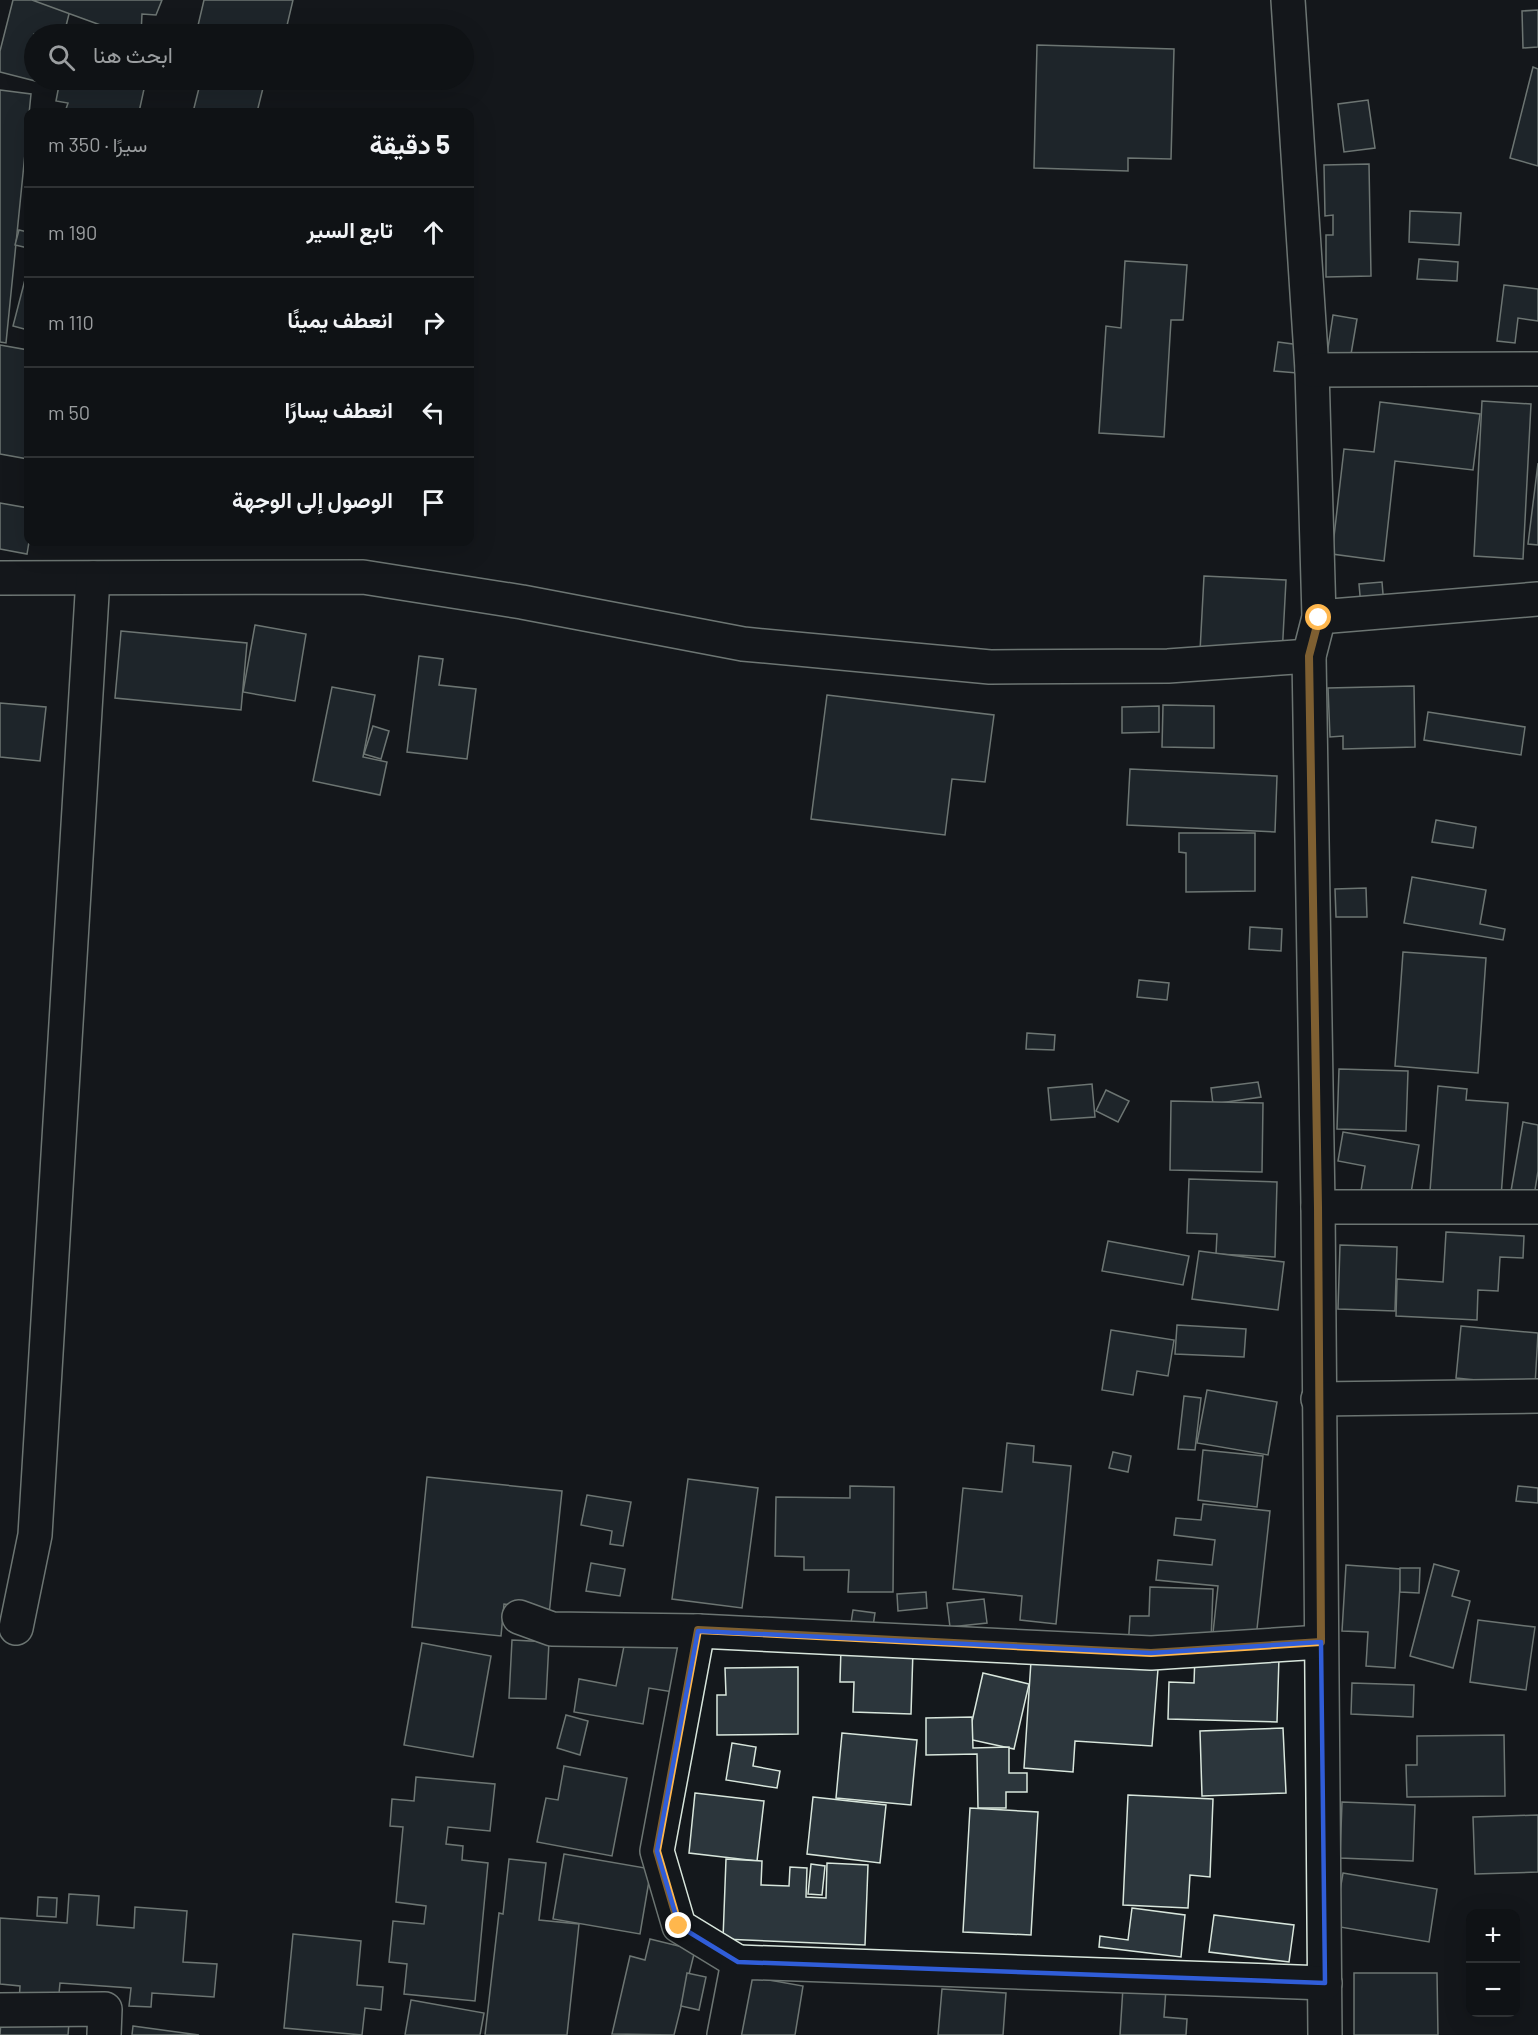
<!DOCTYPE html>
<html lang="ar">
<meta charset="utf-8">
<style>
:root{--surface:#0f1215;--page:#181b1e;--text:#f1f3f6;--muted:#9b9ea0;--line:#2f3234}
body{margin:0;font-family:Barlow,Vazirmatn,sans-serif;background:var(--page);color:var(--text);direction:rtl}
.controls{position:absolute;right:18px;bottom:18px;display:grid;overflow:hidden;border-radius:12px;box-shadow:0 6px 24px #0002}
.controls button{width:54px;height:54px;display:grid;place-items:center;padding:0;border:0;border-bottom:2px solid var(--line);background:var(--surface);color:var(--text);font:30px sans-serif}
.stop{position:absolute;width:18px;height:18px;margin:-14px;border:4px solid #ffb74d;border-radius:50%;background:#fff}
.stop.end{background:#ffb74d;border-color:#fff;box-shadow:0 2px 6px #0008}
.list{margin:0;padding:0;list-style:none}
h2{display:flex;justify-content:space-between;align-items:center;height:78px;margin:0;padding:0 24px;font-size:26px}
h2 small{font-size:20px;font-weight:400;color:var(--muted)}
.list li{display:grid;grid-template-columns:39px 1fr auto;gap:18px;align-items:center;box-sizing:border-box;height:90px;padding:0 24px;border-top:2px solid var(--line)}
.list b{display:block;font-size:22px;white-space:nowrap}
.list em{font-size:20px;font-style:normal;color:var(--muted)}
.icon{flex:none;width:33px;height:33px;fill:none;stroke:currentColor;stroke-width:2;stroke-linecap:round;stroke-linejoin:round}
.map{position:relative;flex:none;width:1538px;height:2035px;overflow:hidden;direction:ltr}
.search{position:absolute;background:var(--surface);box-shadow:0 6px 24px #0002;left:24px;top:24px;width:450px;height:66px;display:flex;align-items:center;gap:15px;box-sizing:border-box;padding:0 21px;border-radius:33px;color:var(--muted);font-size:22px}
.panel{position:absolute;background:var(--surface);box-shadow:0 6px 24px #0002;left:24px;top:108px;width:450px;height:438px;border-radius:12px;direction:rtl}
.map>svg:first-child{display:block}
.building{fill:#2c363c;stroke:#d8e6dc;stroke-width:1.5}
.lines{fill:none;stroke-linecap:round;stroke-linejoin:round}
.street-casing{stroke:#d8e6dc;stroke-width:36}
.street{stroke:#14181c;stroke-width:33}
.route{stroke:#ffb74d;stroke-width:8}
.marked{fill:none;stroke:#305dd8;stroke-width:4.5;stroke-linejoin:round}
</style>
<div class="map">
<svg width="1538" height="2035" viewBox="0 0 1538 2035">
<rect width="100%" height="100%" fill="#14181c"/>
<g class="building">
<path d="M13,0H46L71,6L64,34H34V80H52L51,85L0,72V51Z"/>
<path d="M32,0H162L156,15L142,14L141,34H125Z"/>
<path d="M204,0H293L285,34H196Z"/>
<path d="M1538,10V47L1523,48L1522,11Z"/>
<path d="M1037,45L1174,49L1171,159L1128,158V171L1034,168Z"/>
<path d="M1533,67L1538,69V166L1510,158Z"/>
<path d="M60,80H146L139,112H65L68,103L56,101Z"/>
<path d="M201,80H265L257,112H193Z"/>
<path d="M0,90L31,94L6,343L0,342Z"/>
<path d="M1368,100L1375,148L1344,152L1338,104Z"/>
<path d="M1369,164L1371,276L1326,277V235H1333V215L1325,216L1324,165Z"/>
<path d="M1410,211L1461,213L1459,245L1409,242Z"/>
<path d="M19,230L28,232V248L15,245Z"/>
<path d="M1419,259L1458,262L1457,281L1417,279Z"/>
<path d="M1125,261L1187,265L1183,320H1171L1164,437L1099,433L1106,326L1121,328Z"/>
<path d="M28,268V330L13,326Z"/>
<path d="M1504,285L1538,289V321L1518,318L1515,343L1497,341Z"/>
<path d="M1333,315L1357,319L1349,366L1326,361Z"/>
<path d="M1278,342L1300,345L1297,373L1274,371Z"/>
<path d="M0,345L28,350V459L0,454Z"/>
<path d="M1482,401L1531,404L1523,559L1474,556Z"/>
<path d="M1380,402L1480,414L1473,470L1395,461L1384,561L1332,554L1344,449L1374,452Z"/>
<path d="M1538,463V545L1528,544Z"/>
<path d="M0,503L28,508L29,542L27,554L0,549Z"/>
<path d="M1204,576L1286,580L1282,656L1200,651Z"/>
<path d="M1382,582L1384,606L1361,607L1359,584Z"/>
<path d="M255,625L306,634L295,701L243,692Z"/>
<path d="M121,631L247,643L241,710L115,698Z"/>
<path d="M419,656L443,659L439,685L476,689L467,759L407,752Z"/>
<path d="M1414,686L1415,747L1343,749V736L1330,737L1328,688Z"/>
<path d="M332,687L375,695L363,757L387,762L380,795L313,781Z"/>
<path d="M827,695L994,715L985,782L952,779L945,835L811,819Z"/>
<path d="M0,703L46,707L40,761L0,757Z"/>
<path d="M1163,705L1214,706V748L1162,747Z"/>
<path d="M1159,706V732L1122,733V707Z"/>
<path d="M1428,712L1525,727L1521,755L1424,740Z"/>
<path d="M373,726L389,731L381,759L364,754Z"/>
<path d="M1130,769L1277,776L1275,832L1127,825Z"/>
<path d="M1436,820L1476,827L1473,848L1432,842Z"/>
<path d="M1179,833H1255V891L1186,892V853L1179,852Z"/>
<path d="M1412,877L1486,890L1480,924L1505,929L1503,940L1404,923Z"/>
<path d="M1366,888L1367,917H1336L1335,889Z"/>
<path d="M1250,927L1282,929L1281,951L1249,949Z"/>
<path d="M1403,952L1486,958L1478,1073L1395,1066Z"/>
<path d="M1139,980L1169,983L1167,1000L1137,997Z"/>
<path d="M1027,1033L1055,1035L1054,1050L1026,1049Z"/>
<path d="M1339,1069L1408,1071L1406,1131L1337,1129Z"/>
<path d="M1258,1082L1261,1097L1213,1104L1211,1088Z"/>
<path d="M1092,1084L1095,1117L1051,1120L1048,1088Z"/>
<path d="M1438,1086L1467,1089L1466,1100L1508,1103L1501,1197L1430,1191Z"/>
<path d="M1106,1090L1129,1101L1118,1122L1096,1111Z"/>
<path d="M1171,1101L1263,1103L1262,1172L1170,1170Z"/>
<path d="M1523,1122L1538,1125V1171L1534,1196L1511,1191Z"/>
<path d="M1343,1132L1419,1145L1410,1199L1361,1191L1365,1166L1338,1161Z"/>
<path d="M1189,1179L1277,1182L1275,1257L1216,1254L1217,1234L1187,1233Z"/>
<path d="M1446,1232L1524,1236L1523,1258L1500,1257L1498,1291L1478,1290L1477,1320L1396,1316L1397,1279L1443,1282Z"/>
<path d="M1108,1241L1189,1256L1183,1285L1102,1271Z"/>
<path d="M1340,1245L1397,1247L1395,1311L1338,1309Z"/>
<path d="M1199,1251L1284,1262L1278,1310L1192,1299Z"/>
<path d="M1177,1325L1246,1329L1244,1357L1175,1354Z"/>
<path d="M1461,1326L1538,1333L1535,1386L1456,1378Z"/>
<path d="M1111,1330L1174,1340L1168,1376L1137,1371L1133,1395L1102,1390Z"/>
<path d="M1207,1390L1277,1402L1268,1455L1197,1443Z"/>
<path d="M1184,1396L1201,1398L1195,1450L1178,1449Z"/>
<path d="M1007,1443L1034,1446L1033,1462L1071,1466L1056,1624L1020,1620L1022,1596L953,1589L963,1488L1002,1492Z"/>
<path d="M1203,1450L1263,1456L1257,1507L1198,1500Z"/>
<path d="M1113,1452L1131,1456L1128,1472L1109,1468Z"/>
<path d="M427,1477L562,1491L549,1615L530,1607L504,1604L501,1636L412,1627Z"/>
<path d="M688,1479L758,1488L742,1608L672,1599Z"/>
<path d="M850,1486L894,1487L893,1592H848L849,1570H804V1557L775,1556L776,1497L850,1498Z"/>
<path d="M1518,1486L1538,1488V1503L1516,1501Z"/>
<path d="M587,1495L631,1502L623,1546L610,1544L612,1531L581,1525Z"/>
<path d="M1203,1504L1270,1511L1256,1638L1213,1633L1218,1586L1156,1580L1158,1560L1212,1565L1215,1540L1174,1535L1176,1518L1201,1520Z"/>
<path d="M591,1563L625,1569L620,1596L586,1591Z"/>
<path d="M1434,1564L1459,1571L1452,1596L1470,1601L1453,1668L1410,1656Z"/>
<path d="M1346,1565L1401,1569L1395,1668L1366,1666L1368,1632L1342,1631Z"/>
<path d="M1400,1568H1420L1419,1593L1400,1592Z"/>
<path d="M1150,1587L1213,1589L1211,1642L1128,1649L1130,1616H1149Z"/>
<path d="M926,1592L927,1608L898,1611L897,1594Z"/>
<path d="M984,1599L987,1623L950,1627L947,1603Z"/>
<path d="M853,1610L875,1613L873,1626L851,1623Z"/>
<path d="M1478,1620L1535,1627L1526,1690L1470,1682Z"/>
<path d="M512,1640L549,1642L546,1699L509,1698Z"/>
<path d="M688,1640L679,1693L649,1688L643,1724L574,1712L579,1679L616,1686L625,1641Z"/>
<path d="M422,1643L491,1656L473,1757L404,1745Z"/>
<path d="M841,1647L913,1650L911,1714L853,1712L854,1682H840Z"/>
<path d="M1195,1655L1279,1657L1277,1722L1168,1719L1169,1682L1194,1683Z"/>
<path d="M1031,1661L1158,1669L1152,1746L1075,1741L1073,1772L1024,1768Z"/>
<path d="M798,1667V1734L717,1735V1695H726L725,1668Z"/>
<path d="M983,1673L1029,1684L1014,1749L968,1739Z"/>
<path d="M1352,1683L1414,1685L1413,1717L1351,1714Z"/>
<path d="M566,1715L588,1721L580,1755L557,1748Z"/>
<path d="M972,1717L973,1748L1009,1747V1773H1027V1792H1006V1808H978L977,1754L926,1755V1718Z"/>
<path d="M1283,1728L1286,1793L1202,1796L1200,1731Z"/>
<path d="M842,1733L917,1740L911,1805L836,1798Z"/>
<path d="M1504,1735L1505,1796L1407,1797L1406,1765H1417V1736Z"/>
<path d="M732,1743L756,1747L753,1766L780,1771L777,1788L726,1780Z"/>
<path d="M564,1766L627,1778L612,1856L537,1842L546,1798L558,1800Z"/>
<path d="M416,1777L495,1784L490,1831L448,1827L446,1844L463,1846L462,1860L488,1863L475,2001L404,1994L407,1964L389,1962L393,1921L424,1924L426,1906L396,1902L403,1827L390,1826L392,1799L414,1801Z"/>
<path d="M695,1793L764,1801L757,1861L689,1853Z"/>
<path d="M1128,1795L1213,1799L1210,1877L1190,1875L1188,1908L1123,1905Z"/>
<path d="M813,1797L886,1805L880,1863L807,1854Z"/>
<path d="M1342,1802L1415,1805L1413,1861L1340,1858Z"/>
<path d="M970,1808L1038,1812L1031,1935L963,1932Z"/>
<path d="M1538,1815V1872L1475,1874L1473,1817Z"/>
<path d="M564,1854L651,1869L640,1934L553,1919Z"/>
<path d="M509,1859L546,1863L539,1920L579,1924L567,2035H485L499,1913L503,1914Z"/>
<path d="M726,1859L762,1861L761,1885L789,1886L790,1867L807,1868L806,1897L826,1898L827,1863L868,1865L865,1945L723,1939Z"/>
<path d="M811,1864L825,1866L822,1895L808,1894Z"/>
<path d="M1343,1873L1437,1889L1429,1942L1334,1926Z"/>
<path d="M69,1894L99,1896L97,1925L134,1928L135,1907L187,1911L183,1962L217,1964L214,1997L152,1993L151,2007L129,2006L131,1988L60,1983L58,2004L19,2002L20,1986L0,1984V1918L67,1923Z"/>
<path d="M38,1897L57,1898L56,1917L37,1916Z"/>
<path d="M1132,1908L1185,1915L1181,1957L1099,1947L1100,1936L1128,1940Z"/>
<path d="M1214,1915L1294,1925L1289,1962L1209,1952Z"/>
<path d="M293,1934L361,1941L357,1985L383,1987L381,2010L365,2008L362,2035L284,2028Z"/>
<path d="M650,1939L695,1950L674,2035L612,2034L630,1956L645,1960Z"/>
<path d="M687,1973L706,1977L699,2010L681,2006Z"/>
<path d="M1354,1973H1437L1438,2035H1354Z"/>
<path d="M741,1975L803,1986L795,2035H731Z"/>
<path d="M1123,1987L1166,1989L1164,2017L1187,2019L1186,2035H1120Z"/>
<path d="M942,1989L1006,1993L1003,2035H938Z"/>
<path d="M411,2000L484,2013L480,2035H405Z"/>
<path d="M1,2021L69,2023L68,2035H0Z"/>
<path d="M133,2026L199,2035H132Z"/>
</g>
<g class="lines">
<defs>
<g id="street">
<path d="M1288,0L1312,370L1319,617L1309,656L1318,1207L1325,2035"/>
<path d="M1312,370L1538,369"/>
<path d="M0,578L363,577L522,602L743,644L990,667L1168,666L1309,656"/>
<path d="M1319,617L1538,599"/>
<path d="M1318,1207H1538"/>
<path d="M1318,1399L1538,1396"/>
<path d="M519,1617L552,1629L698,1631L1151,1653L1321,1642"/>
<path d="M16,1628L35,1535L93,578"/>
<path d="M698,1631L657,1851L679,1926L738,1962"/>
<path d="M0,2010L105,2009L104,2035"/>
<path d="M724,2035L738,1962L1325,1983"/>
</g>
</defs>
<use href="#street" class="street-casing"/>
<use href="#street" class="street"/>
</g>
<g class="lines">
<path class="route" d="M679,1926L657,1851L698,1630L1151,1653L1321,1642L1318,1207L1309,656L1319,618"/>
</g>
<path d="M0 0H1538V2035H0ZM698,1631L1151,1653L1321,1642L1325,1983L738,1962L679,1926L657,1851Z" fill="#14181c" fill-opacity=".55" fill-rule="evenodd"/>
<path class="marked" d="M698,1631L1151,1653L1321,1642L1325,1983L738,1962L679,1926L657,1851Z"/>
</svg>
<div class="controls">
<button>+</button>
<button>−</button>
</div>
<div class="stop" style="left:1319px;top:618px"></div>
<div class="stop end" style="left:679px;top:1926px"></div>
<div class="search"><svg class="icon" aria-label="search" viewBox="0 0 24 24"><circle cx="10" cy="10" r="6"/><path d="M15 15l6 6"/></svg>ابحث هنا</div>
<section class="panel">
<h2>5 دقيقة<small>سيرًا · 350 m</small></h2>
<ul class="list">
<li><svg class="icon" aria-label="ahead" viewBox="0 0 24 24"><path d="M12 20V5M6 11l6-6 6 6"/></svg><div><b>تابع السير</b></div><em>190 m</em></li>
<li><svg class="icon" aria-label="right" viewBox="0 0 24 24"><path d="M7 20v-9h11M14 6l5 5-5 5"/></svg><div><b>انعطف يمينًا</b></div><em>110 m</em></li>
<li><svg class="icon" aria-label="left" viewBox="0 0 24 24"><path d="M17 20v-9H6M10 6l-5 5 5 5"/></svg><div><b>انعطف يسارًا</b></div><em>50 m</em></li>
<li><svg class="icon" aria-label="arrive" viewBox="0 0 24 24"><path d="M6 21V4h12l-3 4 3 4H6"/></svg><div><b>الوصول إلى الوجهة</b></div></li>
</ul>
</section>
</div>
